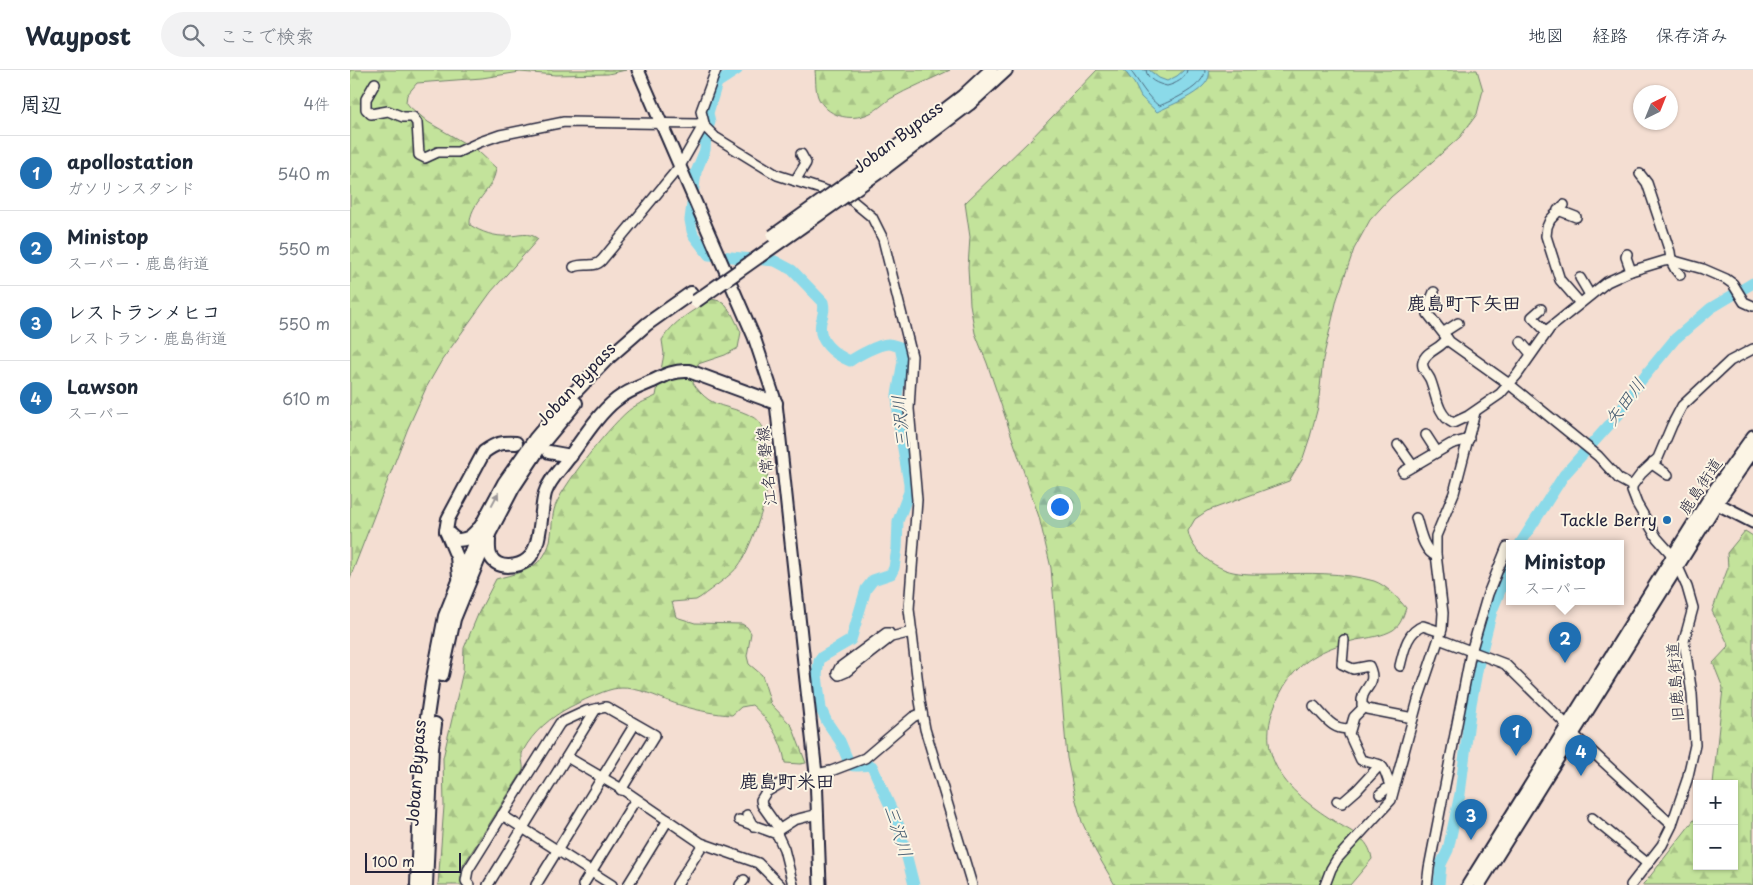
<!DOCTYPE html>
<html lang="ja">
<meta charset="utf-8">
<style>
:root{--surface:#fff;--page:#f2f2f3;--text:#1f2937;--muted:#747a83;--line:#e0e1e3;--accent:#1f6fb2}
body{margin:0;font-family:"Playpen Sans","Klee One",sans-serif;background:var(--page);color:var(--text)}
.controls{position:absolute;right:15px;bottom:15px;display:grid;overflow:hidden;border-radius:0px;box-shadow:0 1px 4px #0004}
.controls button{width:45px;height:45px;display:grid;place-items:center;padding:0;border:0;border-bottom:1px solid var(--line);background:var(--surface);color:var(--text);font:25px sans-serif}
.compass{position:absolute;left:1283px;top:15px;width:45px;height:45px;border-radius:50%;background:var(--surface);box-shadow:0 1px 4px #0004;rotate:43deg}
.scale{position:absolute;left:15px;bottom:12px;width:96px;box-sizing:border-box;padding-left:5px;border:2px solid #22223b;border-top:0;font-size:14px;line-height:18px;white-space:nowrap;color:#22223b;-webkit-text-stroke:4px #fcf5e5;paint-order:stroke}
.you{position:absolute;left:709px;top:436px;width:18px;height:18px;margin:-12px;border:4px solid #fff;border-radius:50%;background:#1a73e8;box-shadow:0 0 0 8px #1a73e833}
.badge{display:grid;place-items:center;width:32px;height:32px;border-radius:50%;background:var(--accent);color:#fff;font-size:16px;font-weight:700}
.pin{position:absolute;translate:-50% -41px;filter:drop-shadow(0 1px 2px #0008)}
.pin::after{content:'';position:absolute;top:26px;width:18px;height:15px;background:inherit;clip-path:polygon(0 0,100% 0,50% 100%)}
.popup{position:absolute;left:1156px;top:470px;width:118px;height:65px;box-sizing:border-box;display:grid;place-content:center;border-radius:0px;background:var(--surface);filter:drop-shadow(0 1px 4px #0005);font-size:16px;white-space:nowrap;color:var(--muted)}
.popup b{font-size:19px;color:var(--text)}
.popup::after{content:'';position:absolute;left:50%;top:100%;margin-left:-10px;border:10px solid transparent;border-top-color:var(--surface)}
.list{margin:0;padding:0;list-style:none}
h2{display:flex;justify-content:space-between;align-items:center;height:65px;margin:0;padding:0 20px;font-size:21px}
h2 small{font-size:16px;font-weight:400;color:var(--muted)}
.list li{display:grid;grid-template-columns:32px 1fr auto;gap:15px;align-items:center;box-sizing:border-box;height:75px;padding:0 20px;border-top:1px solid var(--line)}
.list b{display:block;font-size:19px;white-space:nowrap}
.list p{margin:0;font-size:16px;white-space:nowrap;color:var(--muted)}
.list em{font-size:16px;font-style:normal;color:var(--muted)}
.icon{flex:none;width:28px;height:28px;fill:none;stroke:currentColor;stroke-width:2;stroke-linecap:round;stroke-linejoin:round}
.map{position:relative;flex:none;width:1403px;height:815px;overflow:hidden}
header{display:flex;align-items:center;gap:30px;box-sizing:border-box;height:70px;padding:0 25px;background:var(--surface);border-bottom:1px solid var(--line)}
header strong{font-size:24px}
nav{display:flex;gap:28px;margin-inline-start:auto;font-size:18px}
.search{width:350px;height:45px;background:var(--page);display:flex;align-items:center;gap:12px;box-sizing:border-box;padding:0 18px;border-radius:28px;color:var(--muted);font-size:19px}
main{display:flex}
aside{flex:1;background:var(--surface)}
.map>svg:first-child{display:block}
.forest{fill:url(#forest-firs);stroke:#72826b}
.water{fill:#8bdae9;stroke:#6190a3}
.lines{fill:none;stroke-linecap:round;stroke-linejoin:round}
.shore{stroke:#4c6c81;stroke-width:1}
.river{stroke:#8bdae9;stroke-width:11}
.minor-casing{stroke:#22223b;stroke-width:12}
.major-casing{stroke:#22223b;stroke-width:15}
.highway-casing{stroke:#22223b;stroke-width:16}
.minor{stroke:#fcf5e5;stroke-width:9}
.major{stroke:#fcf5e5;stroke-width:11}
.highway{stroke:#fcf5e5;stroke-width:12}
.highway-bridge-casing{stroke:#22223b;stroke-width:16;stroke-linecap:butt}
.highway-bridge{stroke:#fcf5e5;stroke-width:12}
.oneway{fill:#9a9698}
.poi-dot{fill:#1f6fb2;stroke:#fcf5e5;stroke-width:2}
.labels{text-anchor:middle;stroke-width:4;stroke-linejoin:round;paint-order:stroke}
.street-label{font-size:16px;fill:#22223b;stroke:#fcf5e5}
.poi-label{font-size:16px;fill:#22223b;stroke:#fcf5e5;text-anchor:end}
.water-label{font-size:18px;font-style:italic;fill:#42596f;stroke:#fcf5e5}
.quarter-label{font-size:19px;font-weight:bold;fill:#22223b;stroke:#fcf5e5}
</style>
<header>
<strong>Waypost</strong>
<div class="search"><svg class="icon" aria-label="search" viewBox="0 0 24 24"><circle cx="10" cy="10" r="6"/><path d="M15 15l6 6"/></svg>ここで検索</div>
<nav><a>地図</a><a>経路</a><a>保存済み</a></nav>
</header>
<main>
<aside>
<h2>周辺<small>4件</small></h2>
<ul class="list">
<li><span class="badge">1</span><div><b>apollostation</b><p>ガソリンスタンド</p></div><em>540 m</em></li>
<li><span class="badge">2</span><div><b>Ministop</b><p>スーパー · 鹿島街道</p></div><em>550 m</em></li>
<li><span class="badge">3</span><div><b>レストランメヒコ</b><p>レストラン · 鹿島街道</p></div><em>550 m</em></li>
<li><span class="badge">4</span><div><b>Lawson</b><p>スーパー</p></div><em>610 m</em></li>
</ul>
</aside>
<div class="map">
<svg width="1403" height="815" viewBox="0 0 1403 815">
<defs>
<pattern id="forest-firs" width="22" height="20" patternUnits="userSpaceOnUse" patternTransform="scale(1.25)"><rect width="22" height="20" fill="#c3e39b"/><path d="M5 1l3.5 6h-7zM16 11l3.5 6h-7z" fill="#a7c286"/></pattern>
</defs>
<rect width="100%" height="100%" fill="#f4ded2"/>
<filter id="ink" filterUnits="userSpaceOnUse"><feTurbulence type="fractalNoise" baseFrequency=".02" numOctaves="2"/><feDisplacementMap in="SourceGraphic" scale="10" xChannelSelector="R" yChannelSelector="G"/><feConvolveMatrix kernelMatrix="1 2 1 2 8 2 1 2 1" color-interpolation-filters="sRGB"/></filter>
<g filter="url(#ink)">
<g class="forest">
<path d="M0,0H276L258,4L206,5L170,2L132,8L67,13L57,25L56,32L60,37L78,52L128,81L146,98C144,121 119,132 120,155C131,162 145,167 158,166C169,166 179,161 188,169L141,222L92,290L76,318L58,358L0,508Z"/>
<path d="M465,0H600C580,10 559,18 540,29C533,34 526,41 518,44C500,52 476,46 468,27C465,18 466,9 465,0Z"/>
<path d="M747,0H1127L1133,20L1127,44L1110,67L1074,99L1041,127L1020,150L1004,179L987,229L973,289L968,337L960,367L953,388L939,411L857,441L845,449L838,461C841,481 864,498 883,502C897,505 912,504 925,504C957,503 993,502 1024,511C1036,515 1048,528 1056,538C1053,546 1051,555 1043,560C1033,566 1018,568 1006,570C974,578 947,591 931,622C899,682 934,720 984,751C1001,762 1019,767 1022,789L1000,815H765L746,782L732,752L725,727L717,688L701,498L689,447L637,293L625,263L620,234L618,197L620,167L615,133L679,71Z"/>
<path d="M362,229L373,232L382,244L391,262L388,278L375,285L348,294L343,313C347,319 352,325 359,330C375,340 396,338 410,353C421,366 418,407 416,424C414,439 398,483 389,495C381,506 362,518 351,527L346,530L322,532L326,547L345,553L392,554L397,557L401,563L397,586L399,594L412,605L421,634L442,656L456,693L450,694L435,693C433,672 418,648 402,635L391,637L382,645C365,644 350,641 333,636C311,630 287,614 263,619C250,622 232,631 220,637C201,647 183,662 173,681C170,687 174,694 173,700C172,703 169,707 167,710L112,797L111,809L112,815H88L94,736L93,688L113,601L114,578L129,542L146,509C163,504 181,502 193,487C204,472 200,457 204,440C208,420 265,349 282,338C289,333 298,330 306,326L314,284L312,270C322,252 344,240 362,229Z"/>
<path d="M1395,461L1403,466V815H1292L1298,809L1347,746V796H1384V714H1363L1373,618L1363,593L1379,576L1362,541L1378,498L1377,483Z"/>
</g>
<path class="water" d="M774,0H799L809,8L817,11L827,6L834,0H859C864,20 820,35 807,42L791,27L784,13Z"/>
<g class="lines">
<g class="shore">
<path d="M780,0C790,13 796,26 809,36C821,31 856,16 855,0"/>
<path d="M796,0C797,10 808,14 817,16C825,14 836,9 837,0"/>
</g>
<g class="river">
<path d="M387,0L367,13L358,43L360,52L356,65L355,80L346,102L340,150L342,161L344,166L359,185L425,191L442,200L473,232C475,240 473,244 471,252C467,271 484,284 500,291C507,286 529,274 538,274C542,274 546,276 550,277L553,291L547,325L549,356L559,413V422L548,451L547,478L544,498L541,504L523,510L516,519L501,570L472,587L469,591L467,605L471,639L477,652L490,671L500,695C507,698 514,694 522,696L549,756L564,815"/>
<path d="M1170,474L1214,405L1269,344L1284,319L1325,269L1361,238L1403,213"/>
<path d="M1089,815L1091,794L1098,780L1110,724L1121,634L1128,596L1142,541L1160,496"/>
</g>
<defs>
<g id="minor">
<path d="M366,0L351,41L355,57L365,67L427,105L499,128L522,147L533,169L562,286L559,339L567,430L559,539L570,631L575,659L622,815"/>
<path d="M25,13L16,29V39L21,44L38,41L53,47H63L67,53L69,85L75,88L88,82H108L130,72L150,65L214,52L348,54L353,52"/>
<path d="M1290,104L1297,113L1320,182C1321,192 1323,198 1330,205"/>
<path d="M445,111L456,93L451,84"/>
<path d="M1214,135L1200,150L1197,157L1196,166L1210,210L1230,233"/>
<path d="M1208,140L1226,147"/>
<path d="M1277,184L1276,187L1281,201"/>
<path d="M224,197C235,192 244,199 252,190L330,96L354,54"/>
<path d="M1230,208L1240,225"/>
<path d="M1084,222L1079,234L1078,244L1100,272L1159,314L1248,386L1269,409L1282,416"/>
<path d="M1191,239L1182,247L1197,262"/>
<path d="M1094,262L1108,253"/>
<path d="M1097,268C1092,279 1076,280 1073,292C1071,298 1077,303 1080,309C1086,323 1087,345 1103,353L1118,346L1150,324L1167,305L1200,258L1257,212L1281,201L1314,191L1321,190L1353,199L1376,209L1383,214L1394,232L1403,236"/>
<path d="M1171,272L1181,284"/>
<path d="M1076,365L1087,382"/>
<path d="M1048,375L1063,396"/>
<path d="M1303,392L1305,396L1318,405"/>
<path d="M1053,402L1101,374L1119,369"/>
<path d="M1066,448C1070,460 1073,481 1086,486"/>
<path d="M541,567L539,563H536L490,597L487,603L489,605L496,602L541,567L562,562"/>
<path d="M1089,569L1155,594L1218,656"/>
<path d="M994,570L992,594L1003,599L1019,596C1029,617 1010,616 1012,635L1017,639L1063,648"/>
<path d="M1050,596C1054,580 1057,562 1073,556L1091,562"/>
<path d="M964,636C975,647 984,662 1000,658"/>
<path d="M1014,637L1004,647L999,664L1011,690C1034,696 1032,691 1040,716"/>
<path d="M1223,664L1322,755"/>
<path d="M217,687L275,721L351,773L408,793L430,815"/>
<path d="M466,704L481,701L515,688L563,647L572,643"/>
<path d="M1030,724L1044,713"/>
<path d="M987,731L992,733L1007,720L1030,695"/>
<path d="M152,745L262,815"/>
<path d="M397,745L403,756"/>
<path d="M1242,748L1298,794"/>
<path d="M389,750L427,764"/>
<path d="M429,759L412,735L411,730L416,722L433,712"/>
<path d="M119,815L116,811L118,800L210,653L236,641L256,637L305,665L271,720"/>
<path d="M138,815L246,639"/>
<path d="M186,815L285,654"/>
<path d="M233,815L286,729"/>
<path d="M278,815L318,750"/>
<path d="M327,815L353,774"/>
<path d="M390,815L394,810"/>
<path d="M443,815L434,779L427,764V761L444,750L468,744"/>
<path d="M975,815L981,799L987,789L1041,730L1068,630L1092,559L1093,543L1086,484V466L1104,423L1125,342"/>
<path d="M1077,815L1079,798L1121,582L1138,524L1157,477"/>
<path d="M1281,815L1312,775L1321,757L1337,710L1345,675L1342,624L1334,571L1343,538L1337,517L1323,486L1307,468L1287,434L1282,421V416L1291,404L1308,388L1322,355L1332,336L1380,291L1403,279"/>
</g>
<g id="major">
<path d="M288,0L404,267L426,333L466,704L470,815"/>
<path d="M1360,430L1403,452"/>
<path d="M1118,815L1323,486L1363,422L1403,366"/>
<path d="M1129,815L1367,433L1403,381"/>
</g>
<g id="highway">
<path d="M531,89L613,26L641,0"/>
<path d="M536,97L619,34L656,0"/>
<path d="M199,382L221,386"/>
<path d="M96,461L106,470C117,470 121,467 128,459"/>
<path d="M139,469C139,475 138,482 141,487C148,500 169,497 178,489C192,476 190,442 195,423C199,410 210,400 218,389C232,370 248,344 266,330C277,321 291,316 303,311C315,305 325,300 339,301L426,333"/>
<path d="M109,507L107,487L96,461L98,449L134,382C146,373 152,372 166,373"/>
<path d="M92,605L104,549L139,464L163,418L192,374L226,333"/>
<path d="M67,815L72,681L82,613L95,546L131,456L154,413L185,369L224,323L257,289L297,254L341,223"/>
<path d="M76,815L82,677L85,654"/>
</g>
</defs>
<use href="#minor" class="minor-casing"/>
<use href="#major" class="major-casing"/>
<use href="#highway" class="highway-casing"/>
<use href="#minor" class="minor"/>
<use href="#major" class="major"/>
<use href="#highway" class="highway"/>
<defs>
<g id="highway-bridge">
<path d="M423,166L531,89"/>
<path d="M346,231L536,97"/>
</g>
</defs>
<use href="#highway-bridge" class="highway-bridge-casing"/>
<use href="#highway-bridge" class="highway-bridge"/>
</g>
<defs><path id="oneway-solid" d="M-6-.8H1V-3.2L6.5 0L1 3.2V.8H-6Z" transform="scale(1.25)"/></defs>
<use class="oneway" href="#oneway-solid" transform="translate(145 429) rotate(-62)"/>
</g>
<circle class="poi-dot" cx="1317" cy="450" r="5"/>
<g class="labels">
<g class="street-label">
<text transform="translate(548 67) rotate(-37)" y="6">Joban Bypass</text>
<text transform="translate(226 314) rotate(-47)" y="6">Joban Bypass</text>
<text transform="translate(416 396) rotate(-96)" y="6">江名常磐線</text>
<text transform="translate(1350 416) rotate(-56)" y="6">鹿島街道</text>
<text transform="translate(1325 612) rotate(-94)" y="6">旧鹿島街道</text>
<text transform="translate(66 703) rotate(-86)" y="6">Joban Bypass</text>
</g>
<g class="poi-label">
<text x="1307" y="456">Tackle Berry</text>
</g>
<g class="water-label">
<text transform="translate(1275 332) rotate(-53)" y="6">矢田川</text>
<text transform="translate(551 352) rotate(-95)" y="6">三沢川</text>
<text transform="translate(548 761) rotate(72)" y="6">三沢川</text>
</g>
<g class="quarter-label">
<text x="1114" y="240">鹿島町下矢田</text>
<text x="437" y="718">鹿島町米田</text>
</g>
</g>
</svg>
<div class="controls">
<button>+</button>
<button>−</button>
</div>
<svg class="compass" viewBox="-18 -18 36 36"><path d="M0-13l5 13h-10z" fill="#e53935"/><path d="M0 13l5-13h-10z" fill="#747a83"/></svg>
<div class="scale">100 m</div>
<div class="you"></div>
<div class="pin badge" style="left:1166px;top:686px">1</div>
<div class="pin badge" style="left:1215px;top:593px">2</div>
<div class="popup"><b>Ministop</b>スーパー</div>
<div class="pin badge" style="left:1121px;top:770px">3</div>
<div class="pin badge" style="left:1231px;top:706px">4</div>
</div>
</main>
